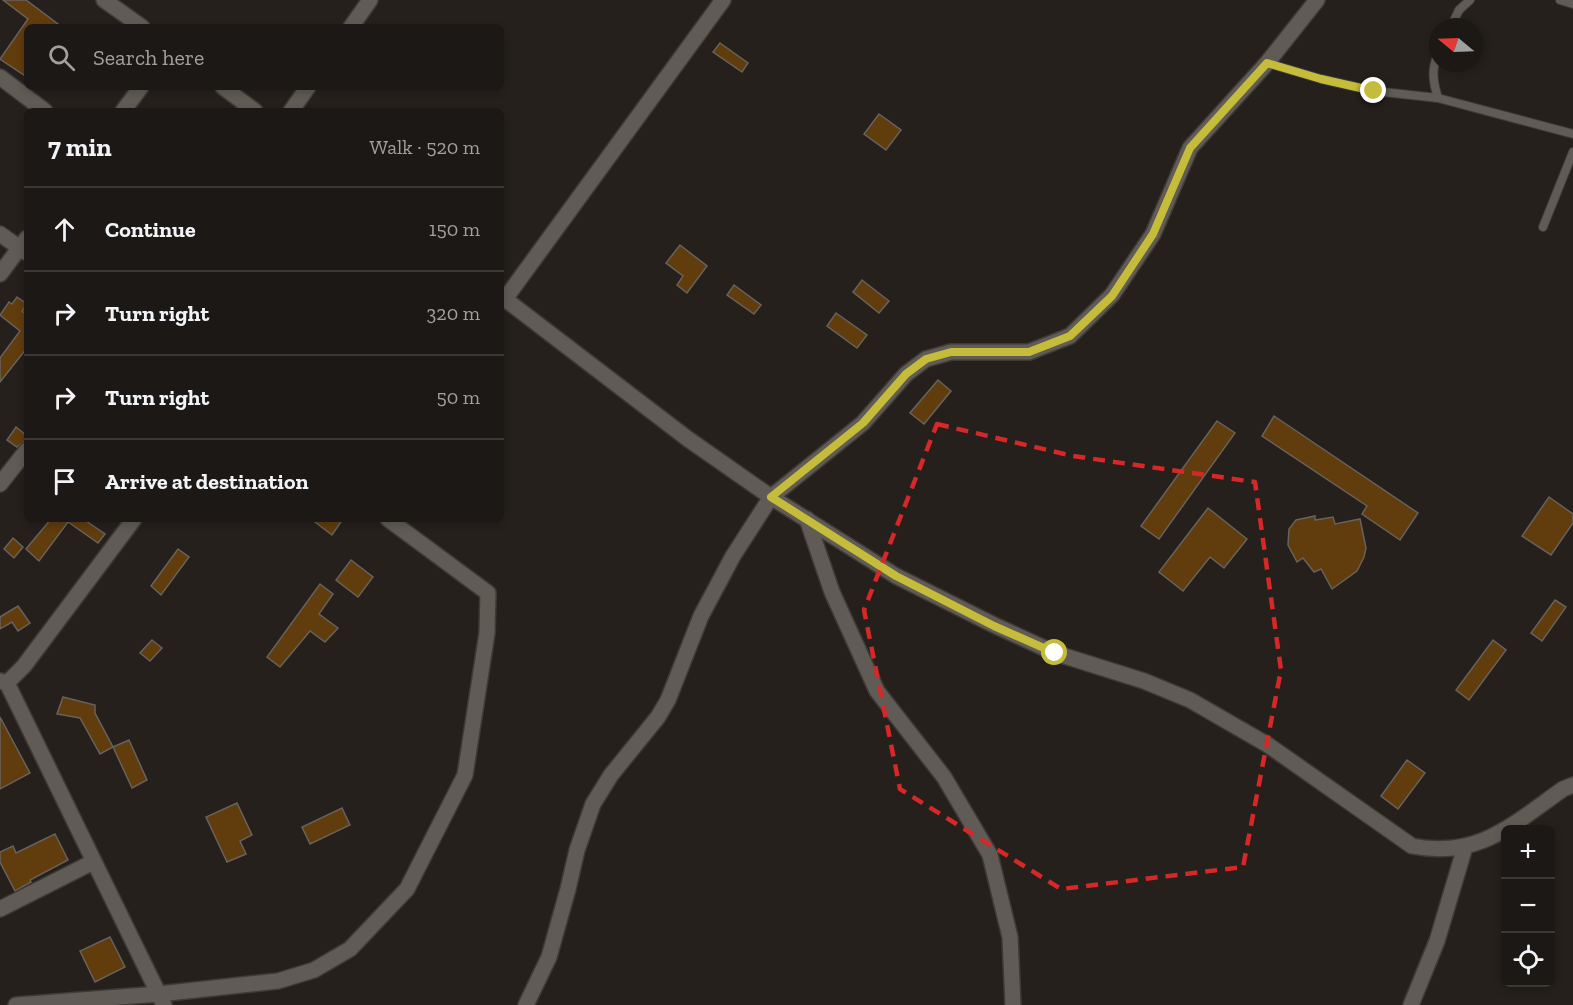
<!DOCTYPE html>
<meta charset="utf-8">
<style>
:root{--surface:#1c1815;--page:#292522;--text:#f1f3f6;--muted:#a0a0a0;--line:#3a3734}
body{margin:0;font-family:"Zilla Slab",serif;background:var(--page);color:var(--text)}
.controls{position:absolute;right:18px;bottom:18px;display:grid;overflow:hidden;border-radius:9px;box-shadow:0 3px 9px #0003}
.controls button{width:54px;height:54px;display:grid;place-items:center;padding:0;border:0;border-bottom:2px solid var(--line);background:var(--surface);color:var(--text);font:30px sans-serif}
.compass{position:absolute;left:1429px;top:18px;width:54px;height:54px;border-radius:50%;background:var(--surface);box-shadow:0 3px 9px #0003;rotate:289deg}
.stop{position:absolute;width:18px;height:18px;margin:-14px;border:4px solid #c6bc3c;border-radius:50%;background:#fff}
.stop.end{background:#c6bc3c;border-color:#fff;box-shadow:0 2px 6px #0008}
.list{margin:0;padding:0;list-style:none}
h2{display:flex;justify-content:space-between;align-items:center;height:78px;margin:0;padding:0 24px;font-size:26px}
h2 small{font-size:20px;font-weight:400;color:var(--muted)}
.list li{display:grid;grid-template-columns:39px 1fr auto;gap:18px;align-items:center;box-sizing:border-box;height:84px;padding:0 24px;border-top:2px solid var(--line)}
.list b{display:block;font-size:22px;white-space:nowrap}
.list em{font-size:20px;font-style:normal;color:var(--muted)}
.icon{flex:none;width:33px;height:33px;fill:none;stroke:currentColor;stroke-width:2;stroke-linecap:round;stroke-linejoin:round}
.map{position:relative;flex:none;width:1573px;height:1005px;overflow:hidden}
.search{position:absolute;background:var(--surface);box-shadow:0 3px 9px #0003;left:24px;top:24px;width:480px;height:66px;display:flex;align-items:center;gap:15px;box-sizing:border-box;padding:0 21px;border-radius:9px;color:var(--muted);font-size:22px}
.panel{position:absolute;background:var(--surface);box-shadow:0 3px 9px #0003;left:24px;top:108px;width:480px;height:414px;border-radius:9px}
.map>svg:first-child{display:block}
.building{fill:#613c0d;stroke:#67625c;stroke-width:1.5}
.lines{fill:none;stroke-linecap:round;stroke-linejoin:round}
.lane-casing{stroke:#3e3a36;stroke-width:10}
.street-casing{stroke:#3e3a36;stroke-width:18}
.lane{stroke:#605b55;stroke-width:8}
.street{stroke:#605b55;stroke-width:15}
.route{stroke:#c6bc3c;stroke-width:8}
.marked{fill:none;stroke:#d62828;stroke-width:4.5;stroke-dasharray:12 8;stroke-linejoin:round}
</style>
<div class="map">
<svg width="1573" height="1005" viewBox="0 0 1573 1005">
<rect width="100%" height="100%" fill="#25201c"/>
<g class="building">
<path d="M3,0H26L62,27H27V77L0,59L28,19Z"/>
<path d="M720,43L748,63L742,72L713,52Z"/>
<path d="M879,114L901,130L886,150L864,134Z"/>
<path d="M680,245L707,266L687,293L677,285L683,276L666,263Z"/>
<path d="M862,280L889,301L879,313L853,292Z"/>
<path d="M734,285L761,305L754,314L727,295Z"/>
<path d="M17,297L27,304L22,311L27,315V348L0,382V358L20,331L0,315L9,302L12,304Z"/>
<path d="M836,313L867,335L857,348L827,326Z"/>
<path d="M938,380L951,391L924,424L910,413Z"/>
<path d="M1274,416L1418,513L1400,540L1362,514L1367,506L1262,436Z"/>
<path d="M1217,421L1235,433L1159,539L1141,526Z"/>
<path d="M16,427L27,436L25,441L17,447L7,440Z"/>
<path d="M1549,497L1573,514V523L1551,555L1522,536Z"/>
<path d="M1208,508L1247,539L1224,568L1210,557L1183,591L1159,572Z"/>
<path d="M1315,516V520L1333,517L1335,524L1360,519L1366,548L1364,557L1357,571L1332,589L1321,569L1314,572L1303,558L1297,562L1288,545L1289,529L1296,520Z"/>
<path d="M51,519H83L105,534L98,543L68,522L39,561L26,549Z"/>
<path d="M311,519H343L332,535Z"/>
<path d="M13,538L23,547L14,558L4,549Z"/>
<path d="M178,549L189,557L161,595L151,586Z"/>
<path d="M351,560L373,577L358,597L336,580Z"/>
<path d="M320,584L333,594L319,614L338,628L325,642L310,631L280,667L267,657Z"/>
<path d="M1555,600L1566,607L1542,641L1531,633Z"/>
<path d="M18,606L30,623L18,631L12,622L0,629V617Z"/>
<path d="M152,640L162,648L150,661L140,653Z"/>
<path d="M1493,640L1506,650L1469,700L1456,690Z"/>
<path d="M63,697L95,705V713L113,747L100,754L80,718L57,714Z"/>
<path d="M0,717L30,773L0,789Z"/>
<path d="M129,740L147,780L132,788L113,747Z"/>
<path d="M1407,760L1425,773L1398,809L1381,796Z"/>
<path d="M237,803L252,835L240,841L246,854L227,862L206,817Z"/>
<path d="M342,808L350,825L310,844L302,827Z"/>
<path d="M55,834L68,860L30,880L31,882L15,891L0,862V852L13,846L16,853Z"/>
<path d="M110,937L125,967L95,982L80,951Z"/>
</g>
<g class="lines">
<defs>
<g id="lane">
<path d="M1560,0L1573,4"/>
<path d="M1451,27L1459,10L1470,0"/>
<path d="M1438,55C1431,69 1433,82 1438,98"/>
<path d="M1267,63L1321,79L1374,91L1438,98L1573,134"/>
<path d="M1543,227L1573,152"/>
</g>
<g id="street">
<path d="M104,0L142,27"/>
<path d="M351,27L370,0"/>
<path d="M0,77L45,111"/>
<path d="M223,87L255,111"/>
<path d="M123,111L141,87"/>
<path d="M291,111L308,87"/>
<path d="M0,234L27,253"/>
<path d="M0,274L27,238"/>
<path d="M501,296L688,439L771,497L896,576L994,625L1055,653L1144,681L1190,700L1268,745L1412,846C1478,859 1512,825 1563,789L1573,785"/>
<path d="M505,299L723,0"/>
<path d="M0,484L27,450"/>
<path d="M807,519L832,592L877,691L944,777L990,855L1010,937L1013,1005"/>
<path d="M0,681L7,683L164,1005"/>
<path d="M7,683L24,666L134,519"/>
<path d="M0,909L93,862"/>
<path d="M16,1005L159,994L278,981L314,970L350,949L407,889L465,775L487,633L488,593L388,519"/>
<path d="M526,1005L549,957L568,889L577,850L593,804L611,775L658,717L668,700L701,616L733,556L771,497L863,423L906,374L926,359L951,352H1029L1070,336L1112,295L1153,234L1190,148L1267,63L1317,0"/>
<path d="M1411,1005L1437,941L1465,847"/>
</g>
</defs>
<use href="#lane" class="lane-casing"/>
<use href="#street" class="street-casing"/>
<use href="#lane" class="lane"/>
<use href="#street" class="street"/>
</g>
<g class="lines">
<path class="route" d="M1055,653L994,626L896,576L771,497L863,423L906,374L926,359L951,352H1029L1070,336L1112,296L1153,234L1190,148L1267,63L1321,79L1374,91"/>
</g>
<path class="marked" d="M937,424L1073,456L1255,482L1281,670L1243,867L1061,889L900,789L864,610Z"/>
</svg>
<div class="controls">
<button>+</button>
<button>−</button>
<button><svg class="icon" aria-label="locate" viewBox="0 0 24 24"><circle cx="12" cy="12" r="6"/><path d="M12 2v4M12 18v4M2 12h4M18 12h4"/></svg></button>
</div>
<svg class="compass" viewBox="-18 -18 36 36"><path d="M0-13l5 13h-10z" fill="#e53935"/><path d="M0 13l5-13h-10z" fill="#a0a0a0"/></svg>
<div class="stop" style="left:1055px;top:653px"></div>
<div class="stop end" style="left:1374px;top:91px"></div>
<div class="search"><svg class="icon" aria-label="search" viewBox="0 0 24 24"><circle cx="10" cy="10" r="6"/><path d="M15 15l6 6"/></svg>Search here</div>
<section class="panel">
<h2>7 min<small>Walk · 520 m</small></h2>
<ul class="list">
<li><svg class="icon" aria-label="ahead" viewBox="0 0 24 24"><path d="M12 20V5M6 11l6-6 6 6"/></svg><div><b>Continue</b></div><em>150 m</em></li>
<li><svg class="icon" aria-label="right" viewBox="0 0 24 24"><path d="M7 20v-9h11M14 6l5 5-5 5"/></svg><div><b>Turn right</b></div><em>320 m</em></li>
<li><svg class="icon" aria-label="right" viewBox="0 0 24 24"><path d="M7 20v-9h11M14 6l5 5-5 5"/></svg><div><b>Turn right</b></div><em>50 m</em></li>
<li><svg class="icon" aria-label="arrive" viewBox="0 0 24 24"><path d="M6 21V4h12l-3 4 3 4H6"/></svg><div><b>Arrive at destination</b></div></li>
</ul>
</section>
</div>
